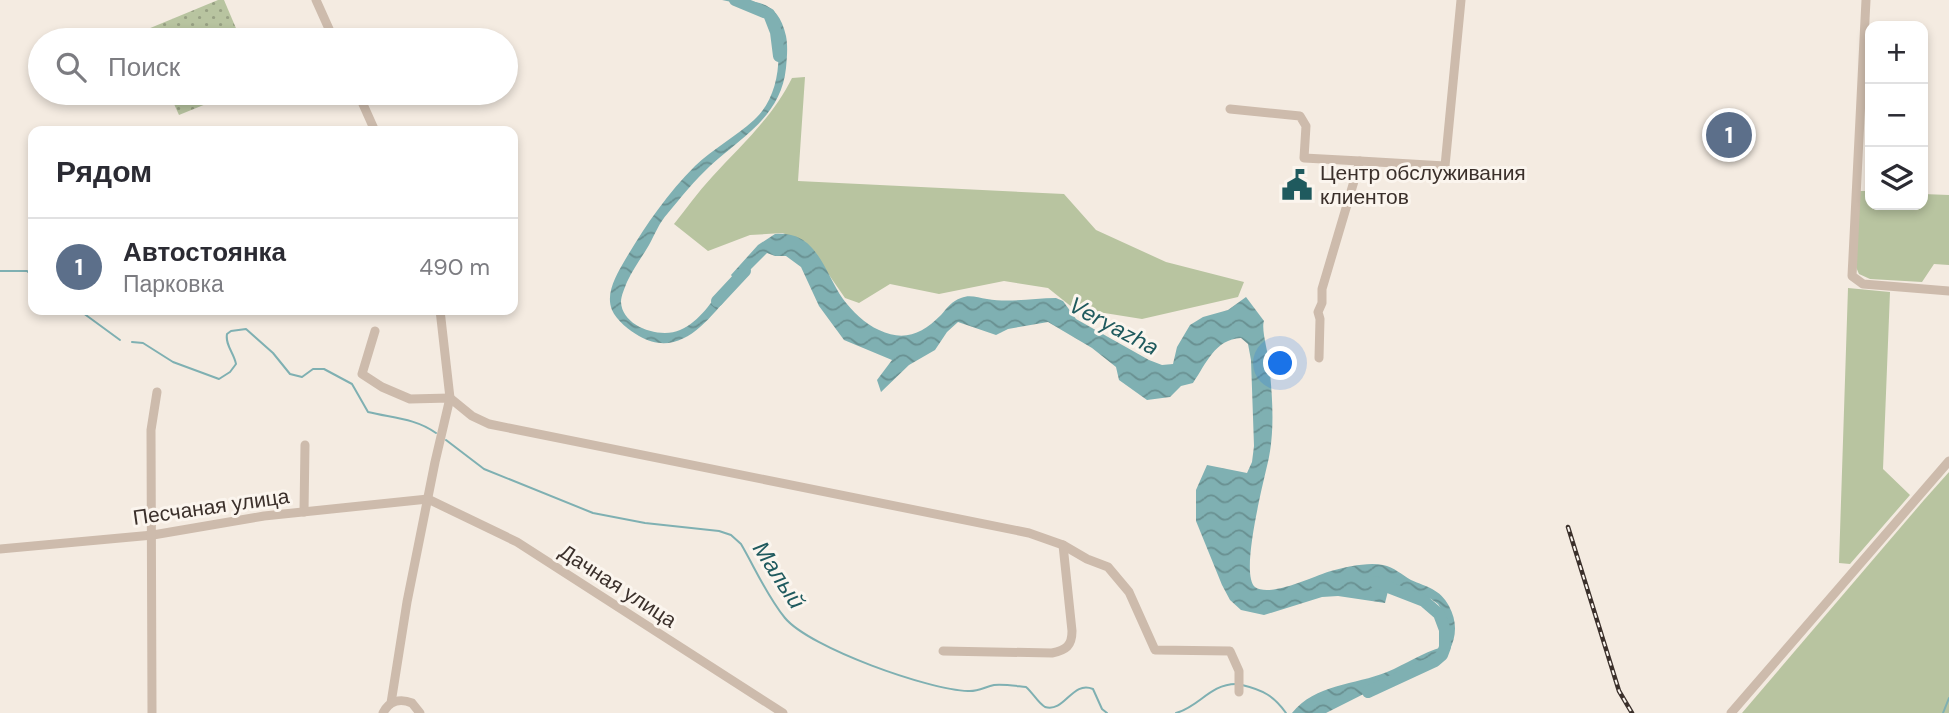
<!DOCTYPE html>
<html lang="ru">
<meta charset="utf-8">
<style>
:root{--surface:#fff;--page:#f7f7f7;--text:#2b2b33;--muted:#7c7c81;--line:#e1e1e2;--accent:#111827}
body{margin:0;font-family:"DM Sans",sans-serif;background:var(--page);color:var(--text)}
.controls{position:absolute;right:21px;top:21px;display:grid;overflow:hidden;border-radius:14px;box-shadow:0 4px 10px #0003}
.controls button{width:63px;height:63px;display:grid;place-items:center;padding:0;border:0;border-bottom:2px solid var(--line);background:var(--surface);color:var(--text);font:35px sans-serif}
.you{position:absolute;left:1281px;top:364px;width:24px;height:24px;margin:-18px;border:5px solid #fff;border-radius:50%;background:#1a73e8;box-shadow:0 0 0 10px #1a73e833}
.badge{display:grid;place-items:center;width:46px;height:46px;border-radius:50%;background:var(--accent);color:#fff;font-size:23px;font-weight:700}
.pin{position:absolute;translate:-50% -50%;border:4px solid #fff;box-shadow:0 2px 7px #0006}
.list{margin:0;padding:0;list-style:none}
h2{display:flex;justify-content:space-between;align-items:center;height:91px;margin:0;padding:0 28px;font-size:30px}
h2 small{font-size:23px;font-weight:400;color:var(--muted)}
.list li{display:grid;grid-template-columns:46px 1fr auto;gap:21px;align-items:center;box-sizing:border-box;height:98px;padding:0 28px;border-top:2px solid var(--line)}
.list b{display:block;font-size:26px;white-space:nowrap}
.list p{margin:0;font-size:23px;white-space:nowrap;color:var(--muted)}
.list em{font-size:23px;font-style:normal;color:var(--muted)}
.icon{flex:none;width:38px;height:38px;fill:none;stroke:currentColor;stroke-width:2;stroke-linecap:round;stroke-linejoin:round}
.map{position:relative;flex:none;width:1949px;height:713px;overflow:hidden}
.search{position:absolute;background:var(--surface);box-shadow:0 4px 10px #0003;left:28px;top:28px;width:490px;height:77px;display:flex;align-items:center;gap:18px;box-sizing:border-box;padding:0 24px;border-radius:38px;color:var(--muted);font-size:26px}
.panel{position:absolute;background:var(--surface);box-shadow:0 4px 10px #0003;left:28px;top:126px;width:490px;height:189px;border-radius:14px}
.map>svg:first-child{display:block}
.grass{fill:#b8c4a0}
.park{fill:url(#park-dots)}
.water{fill:url(#water-waves)}
.lines{fill:none;stroke-linecap:round;stroke-linejoin:round}
.stream{stroke:#7fb0b2;stroke-width:2}
.river{stroke:#7fb0b2;stroke-width:12}
.minor{stroke:#cdbbac;stroke-width:9}
.rail-casing{stroke:#3b302b;stroke-width:4.5}
.rail{stroke:#fbf5ee;stroke-width:2;stroke-dasharray:5;stroke-linecap:butt}
.labels{text-anchor:middle;stroke-width:6;stroke-linejoin:round;paint-order:stroke}
.poi-label{font-size:21px;fill:#3b302b;stroke:#fbf5ee;text-anchor:start}
.street-label{font-size:21px;fill:#3b302b;stroke:#fbf5ee}
.water-label{font-size:23px;font-style:italic;fill:#1f5a5e;stroke:#fbf5ee}
</style>
<div class="map">
<svg width="1949" height="713" viewBox="0 0 1949 713">
<defs>
<pattern id="park-dots" width="8" height="8" patternUnits="userSpaceOnUse" patternTransform="scale(1.75)"><rect width="8" height="8" fill="#b8c4a0"/><path d="M2 2h.1M6 6h.1" fill="none" stroke="#97a083" stroke-width="1.8" stroke-linecap="round"/></pattern>
<pattern id="water-waves" width="16" height="10" patternUnits="userSpaceOnUse" patternTransform="scale(1.75)"><rect width="16" height="10" fill="#7fb0b2"/><path d="M0 5q4-4 8 0t8 0" fill="none" stroke="#699091"/></pattern>
</defs>
<rect width="100%" height="100%" fill="#f4ebe1"/>
<g class="grass">
<path d="M805,77L798,181L1064,194L1096,230L1166,262L1244,282L1238,297L1142,319L1073,308L1048,288L1004,281L939,294L890,284L859,303L845,298L809,246L783,233L750,235L708,251L674,224C686,209 698,192 712,177C741,145 773,117 792,78Z"/>
<path d="M1859,191H1870V205H1923V194L1949,195V265L1934,264L1922,282L1870,279L1859,274L1856,267Z"/>
<path d="M1848,288L1890,292L1883,469L1910,495L1850,564L1839,563Z"/>
<path d="M1949,472V713H1742L1924,500Z"/>
</g>
<g class="park">
<path d="M218,0H224L241,40H147L143,31Z"/>
<path d="M169,93H233L179,115Z"/>
</g>
<g class="water">
<path d="M722,0C756,0 778,0 786,36C788,46 787,57 786,68C781,116 743,136 710,166C695,180 681,197 668,213C659,223 655,234 649,245C642,257 633,269 627,282C625,287 621,296 621,302C622,327 661,339 680,330C701,321 710,302 725,286L730,294C707,322 679,359 639,336C630,331 616,320 612,310C605,293 617,274 625,260C645,226 667,194 695,166C713,149 735,137 754,120C781,96 784,48 771,16L746,5Z"/>
<path d="M775,234C817,230 824,272 843,299C852,311 865,324 879,330C904,342 922,334 941,315C947,308 952,301 961,298C970,294 978,298 987,299C1010,303 1033,298 1056,298L1063,301L1076,319L1149,360L1162,365L1173,364L1177,347L1190,325L1203,317L1228,310L1246,297L1264,321C1261,329 1268,352 1269,362C1272,393 1275,426 1269,457C1265,477 1239,574 1255,587C1270,598 1314,576 1331,571C1347,567 1367,562 1383,565C1394,567 1402,575 1411,580C1427,587 1440,589 1449,606C1457,621 1457,636 1449,651L1326,713H1292C1315,684 1355,685 1387,672C1406,664 1422,653 1442,647L1448,631L1443,612L1438,604L1431,599L1390,583L1385,603L1338,596L1322,597L1264,615L1241,610L1230,600L1222,585L1196,521V490L1207,465L1247,473L1252,462L1254,446L1251,360L1248,344L1241,338C1215,339 1206,364 1193,383L1181,386L1170,397L1147,400L1119,380L1116,367L1092,348L1048,322L1008,329L996,335L958,322L947,332L935,350L909,365L881,392L877,380L892,360L844,340L819,306L801,267L786,256H775L767,253L737,283L731,275L758,245Z"/>
</g>
<g class="lines">
<g class="stream">
<path d="M0,271H27L33,276"/>
<path d="M79,310L120,340"/>
<path d="M132,342L143,343L173,362L219,379L230,372L236,364C234,353 225,345 227,334L231,331L246,329L273,353L290,374L302,377L313,369H324L352,384L368,412C392,418 415,418 436,433"/>
<path d="M446,440L484,469L593,513L645,523L719,531L731,535L741,544C755,568 767,596 785,618C810,648 929,690 968,691C977,692 985,687 994,685C1004,684 1016,686 1026,687C1033,693 1038,703 1045,707C1065,713 1072,680 1093,689L1102,709L1107,713"/>
<path d="M1242,685C1263,690 1274,696 1286,713"/>
<path d="M1176,713C1199,707 1210,684 1236,684"/>
<path d="M1943,713L1949,698"/>
</g>
<g class="river">
<path d="M735,0L769,14L776,32L779,56"/>
<path d="M717,301L745,271"/>
<path d="M1368,692L1435,661L1442,655L1445,647V630L1439,614L1424,601L1375,582"/>
</g>
<g class="minor">
<path d="M316,0L334,40"/>
<path d="M1866,0L1852,276L1863,284L1949,291"/>
<path d="M358,93L375,131"/>
<path d="M1230,109L1300,116L1306,126L1304,158L1360,161"/>
<path d="M375,331L362,374L382,387L410,399L450,398L472,416L489,424L1029,533L1063,545L1087,559L1108,567L1129,592L1155,650L1230,651L1239,671V692"/>
<path d="M1319,358L1320,319L1318,312L1322,303V289L1360,161L1445,166L1461,0"/>
<path d="M304,512L305,445"/>
<path d="M0,549L153,535L264,516L428,499L517,542L783,713"/>
<path d="M943,651L1052,653C1066,650 1072,646 1072,631L1063,545"/>
<path d="M391,703L407,602L435,462L450,398L440,310"/>
<path d="M152,713L151,430L157,392"/>
<path d="M383,713C389,701 400,698 412,703L420,713"/>
<path d="M1731,713L1949,461"/>
</g>
<defs>
<path id="rail" d="M1568,527L1619,691L1632,713"/>
</defs>
<use href="#rail" class="rail-casing"/>
<use href="#rail" class="rail"/>
</g>
<defs>
<symbol id="civic-bare" viewBox="-9 -9 18 18"><path d="M-.6-6.5H3V-4.5H.6V-3L4-1V1h2V6H-6V1h2V-1L-.6-3ZM-1.2 2.5V6h2.4V2.5Z" fill="#1f5a5e" stroke="#fbf5ee" stroke-width="2.5" paint-order="stroke"/></symbol>
</defs>
<g fill-rule="evenodd">
<use href="#civic-bare" x="1275" y="163" width="44" height="44"/>
</g>
<g class="labels">
<g class="poi-label">
<text x="1320" y="180">Центр обслуживания<tspan x="1320" dy="24">клиентов</tspan></text>
</g>
<g class="street-label">
<text transform="translate(211 507) rotate(-8)" y="7">Песчаная улица</text>
<text transform="translate(618 586) rotate(33)" y="7">Дачная улица</text>
</g>
<g class="water-label">
<text transform="translate(1114 326) rotate(28)" y="8">Veryazha</text>
<text transform="translate(779 575) rotate(57)" y="8">Малый</text>
</g>
</g>
</svg>
<div class="controls">
<button>+</button>
<button>−</button>
<button><svg class="icon" aria-label="layers" viewBox="0 0 24 24"><path d="M12 4l9 5-9 5-9-5zM3 14l9 5 9-5"/></svg></button>
</div>
<div class="you"></div>
<div class="pin badge" style="left:1729px;top:135px;background:#5c6f8a">1</div>
<div class="search"><svg class="icon" aria-label="search" viewBox="0 0 24 24"><circle cx="10" cy="10" r="6"/><path d="M15 15l6 6"/></svg>Поиск</div>
<section class="panel">
<h2>Рядом<small></small></h2>
<ul class="list">
<li><span class="badge" style="background:#5c6f8a">1</span><div><b>Автостоянка</b><p>Парковка</p></div><em>490 m</em></li>
</ul>
</section>
</div>
